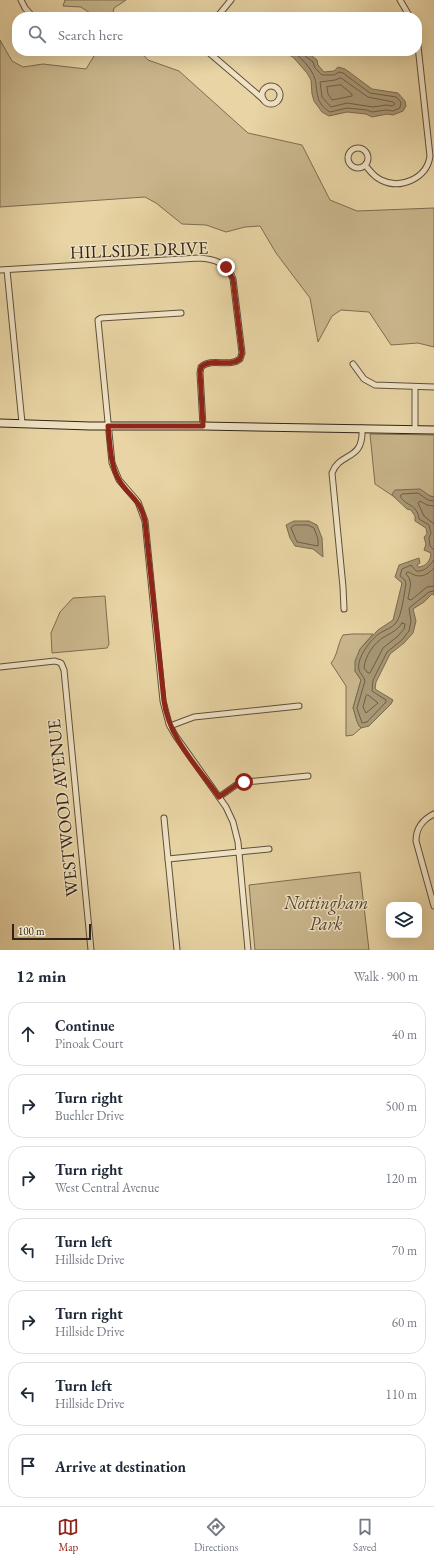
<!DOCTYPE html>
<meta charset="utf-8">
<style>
:root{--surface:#fff;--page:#f2f2f3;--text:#1f2937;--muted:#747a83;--line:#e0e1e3;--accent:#8f2418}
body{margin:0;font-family:"EB Garamond",serif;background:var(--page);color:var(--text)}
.controls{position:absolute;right:12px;bottom:12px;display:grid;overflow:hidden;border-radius:8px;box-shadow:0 4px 16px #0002}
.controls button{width:36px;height:36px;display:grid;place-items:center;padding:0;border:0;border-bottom:1px solid var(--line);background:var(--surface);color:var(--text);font:20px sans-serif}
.scale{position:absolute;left:12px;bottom:10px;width:79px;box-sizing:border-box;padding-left:4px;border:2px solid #302419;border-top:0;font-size:11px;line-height:14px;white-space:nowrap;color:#302419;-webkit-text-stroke:3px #f0e3c4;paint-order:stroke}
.stop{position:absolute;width:12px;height:12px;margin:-9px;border:3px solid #8f2418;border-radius:50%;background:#fff}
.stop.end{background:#8f2418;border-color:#fff;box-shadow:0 1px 4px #0008}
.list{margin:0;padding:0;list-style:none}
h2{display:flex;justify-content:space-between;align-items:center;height:52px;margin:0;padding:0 16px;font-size:17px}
h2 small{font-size:13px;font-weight:400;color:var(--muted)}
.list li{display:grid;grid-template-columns:26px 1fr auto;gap:12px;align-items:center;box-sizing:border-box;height:64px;margin:0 8px 8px;padding:0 8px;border:1px solid var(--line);border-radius:16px}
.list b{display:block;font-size:15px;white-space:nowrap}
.list p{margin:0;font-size:13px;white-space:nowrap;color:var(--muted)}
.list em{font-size:13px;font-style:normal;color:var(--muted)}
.icon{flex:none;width:22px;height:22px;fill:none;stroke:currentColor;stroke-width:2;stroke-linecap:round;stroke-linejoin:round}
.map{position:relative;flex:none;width:434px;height:950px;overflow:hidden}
.search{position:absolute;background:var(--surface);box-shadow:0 4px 16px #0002;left:12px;right:12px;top:12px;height:44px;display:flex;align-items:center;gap:10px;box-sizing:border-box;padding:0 14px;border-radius:16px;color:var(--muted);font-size:15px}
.sheet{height:556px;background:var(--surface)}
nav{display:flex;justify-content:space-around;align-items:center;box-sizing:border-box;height:56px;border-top:1px solid var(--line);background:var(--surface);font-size:11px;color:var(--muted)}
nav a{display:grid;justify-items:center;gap:2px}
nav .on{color:var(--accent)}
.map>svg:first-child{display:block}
.green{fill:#c9b68c;stroke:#7c6d52}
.water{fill:#a99875;stroke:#796a50}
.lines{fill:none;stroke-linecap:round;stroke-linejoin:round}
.shore{stroke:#6c5e47;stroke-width:1}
.street-casing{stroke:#5e503c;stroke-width:7}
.secondary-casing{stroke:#302419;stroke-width:9}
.street{stroke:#f0e3c4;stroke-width:5}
.secondary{stroke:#f0e3c4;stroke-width:7}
.route{stroke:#8f2418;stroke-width:5}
.labels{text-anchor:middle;stroke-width:3;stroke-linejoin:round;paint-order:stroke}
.street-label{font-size:18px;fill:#302419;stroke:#f0e3c4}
.park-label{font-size:18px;font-style:italic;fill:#564836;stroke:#f0e3c4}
</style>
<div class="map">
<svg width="434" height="950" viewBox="0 0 434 950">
<rect width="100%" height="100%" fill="#e8d4a4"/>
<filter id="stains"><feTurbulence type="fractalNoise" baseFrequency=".005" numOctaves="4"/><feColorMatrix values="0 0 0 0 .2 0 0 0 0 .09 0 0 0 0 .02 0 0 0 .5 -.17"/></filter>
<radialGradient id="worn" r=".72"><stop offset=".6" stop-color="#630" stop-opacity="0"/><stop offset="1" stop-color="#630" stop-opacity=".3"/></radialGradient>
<g class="green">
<path d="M65,0H126L114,8L112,17H96L81,7L63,6Z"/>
<path d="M0,40L12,61L23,67L43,64L86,69L97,51H140L148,60L179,71L248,133L302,145L330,200L357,211L434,208V347L418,343L391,345L369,312L341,310L332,316L318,342L310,298L276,253L260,226L245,227L226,232L206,225L182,224L156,203L145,197L0,207Z"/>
<path d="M370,434L434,435V497L430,496L423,493L393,494V496L375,484Z"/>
<path d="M105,596L109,644L107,648L52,653L51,633L60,612L73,598Z"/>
<path d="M352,634H373L360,649L355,671L361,680L353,708C356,715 356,723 361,728L353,735L346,736V686L331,663C338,655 337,645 343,635Z"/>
<path d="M360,872L369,950H255L249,885Z"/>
</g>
<g class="water">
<path d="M274,51H306L317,60L318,65L324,72L334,71L338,67L345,69L372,89L398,93L405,101L406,106L403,111L393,115L387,114L372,117L366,114L347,112L329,116L322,112L314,101L312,94L311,80L307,73L293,57L289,55H282Z"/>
<path d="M420,489L430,496L434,497V595L432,594L424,602L413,609L416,621L413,633L404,643L390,654L376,682L375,689L393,700L391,704L369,726L361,728C356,723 356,715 353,708L361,680L355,671V661L360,649L378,630L393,620L402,583L395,577L399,565L419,558L420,563L417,565L418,567C426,567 431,560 431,553L424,550L426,544L424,537L427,534L426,528L415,521V516L411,510L407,509L393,496L392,494L395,490Z"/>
<path d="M294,521H309L317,525L322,538L323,557L313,549L295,546L290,538L286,525Z"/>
</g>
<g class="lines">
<g class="shore">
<path d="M290,51C300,55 312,69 315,79C318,93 315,103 330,112L347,108L367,110L372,112L386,110L393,111L400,108L401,102L396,97L370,93L343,73L339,72L334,75H322L315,68L313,62L304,55L303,51"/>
<path d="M341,78L368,97L393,102L395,104L392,106L386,105L373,107L347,103L331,107L322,97L320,82L335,80Z"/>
<path d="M341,85L352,94V96L332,100L328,94L327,87Z"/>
<path d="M434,501L428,500L418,493L402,494L400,496C406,507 417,503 419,519L429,525L431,533L429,538L430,546L434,550"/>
<path d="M434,506L427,505L420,501L418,503L424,516L434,524"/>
<path d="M295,525H308L314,528L318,539V546L297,542L291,528Z"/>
<path d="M434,560C429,566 425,572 416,571L411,565L402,569L400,576L405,580L406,584C404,594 402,615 396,623C392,628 385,630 380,633C371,639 356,658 359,670C360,674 364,676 365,681L357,708L362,723L367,722L386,702V700L372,691L373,680L387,652L402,640L409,631L411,621L409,608L429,592L434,591"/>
<path d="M434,568C427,576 418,579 409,572H407L406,574C414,582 409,590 408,599L411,600L427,587L434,586"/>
<path d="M402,623L405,624L404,629L398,636L383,648L370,673H368L364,668C365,656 374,643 384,637C391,633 398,630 402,623Z"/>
<path d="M368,695L378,703L366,713L363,707L366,696Z"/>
</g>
<defs>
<g id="street">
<path d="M21,0L25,8L33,17"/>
<path d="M400,0L410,17"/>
<path d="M217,17L231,0"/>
<path d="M207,51L263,99"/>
<circle cx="271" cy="95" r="9"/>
<circle cx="358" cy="158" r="10"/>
<path d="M365,165C370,171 374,177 381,180C401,190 427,178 430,156L417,37"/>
<path d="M0,270L199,258C215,259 227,263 233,279L242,353L240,359C229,368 212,357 201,367L200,373L203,426"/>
<path d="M7,270L22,423"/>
<path d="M181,313L101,318L98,320L112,463L119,480L138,502L145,521L163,701L169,724L175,735L226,807L233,822L238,842L248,950"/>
<path d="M353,364L364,379L375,385L434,387"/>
<path d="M415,429V387"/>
<path d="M344,609L343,587L332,473C340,451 364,462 362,428"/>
<path d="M0,667L55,661L61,663L64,670L91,950"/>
<path d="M170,726L194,717L299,706"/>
<path d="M219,797L236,785L245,782L308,776"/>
<path d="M434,814C422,820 416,828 416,841L434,906"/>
<path d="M164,818L177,950"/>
<path d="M168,859L269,849"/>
</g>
<path id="secondary" d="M0,423L90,426H203L434,430"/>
</defs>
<use href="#street" class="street-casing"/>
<use href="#secondary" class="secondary-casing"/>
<use href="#street" class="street"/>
<use href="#secondary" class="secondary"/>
</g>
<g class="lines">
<path class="route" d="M226,267L233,279L242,353L240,359C229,368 212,357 201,367L200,372L203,426H108C110,443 110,465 119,480C129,497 140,498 145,521L164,701C169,739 198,767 219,797L236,785L244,782"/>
</g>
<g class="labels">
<g class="street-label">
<text transform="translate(139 250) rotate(-2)" y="6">HILLSIDE DRIVE</text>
<text transform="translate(63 808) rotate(-96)" y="6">WESTWOOD AVENUE</text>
</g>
<g class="park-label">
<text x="326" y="909">Nottingham<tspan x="326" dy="21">Park</tspan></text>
</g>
</g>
<rect width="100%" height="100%" filter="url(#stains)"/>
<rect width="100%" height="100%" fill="url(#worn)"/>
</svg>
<div class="controls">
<button><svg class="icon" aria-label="layers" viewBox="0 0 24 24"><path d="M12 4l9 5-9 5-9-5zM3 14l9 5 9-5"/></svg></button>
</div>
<div class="scale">100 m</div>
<div class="stop" style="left:244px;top:782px"></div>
<div class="stop end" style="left:226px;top:267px"></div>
<div class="search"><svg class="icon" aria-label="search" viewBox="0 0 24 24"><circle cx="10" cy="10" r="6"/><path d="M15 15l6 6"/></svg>Search here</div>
</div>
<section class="sheet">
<h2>12 min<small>Walk · 900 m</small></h2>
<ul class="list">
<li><svg class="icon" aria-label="ahead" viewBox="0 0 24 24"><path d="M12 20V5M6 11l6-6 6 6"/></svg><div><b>Continue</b><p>Pinoak Court</p></div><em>40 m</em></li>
<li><svg class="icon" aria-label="right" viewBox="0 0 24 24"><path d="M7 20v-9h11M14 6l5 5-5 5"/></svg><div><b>Turn right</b><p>Buehler Drive</p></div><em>500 m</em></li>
<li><svg class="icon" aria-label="right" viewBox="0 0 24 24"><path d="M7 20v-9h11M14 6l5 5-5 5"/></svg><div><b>Turn right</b><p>West Central Avenue</p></div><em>120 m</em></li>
<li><svg class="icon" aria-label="left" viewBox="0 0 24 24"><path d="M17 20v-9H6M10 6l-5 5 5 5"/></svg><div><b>Turn left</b><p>Hillside Drive</p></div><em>70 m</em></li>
<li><svg class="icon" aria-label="right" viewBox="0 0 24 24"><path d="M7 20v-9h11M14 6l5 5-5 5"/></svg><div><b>Turn right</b><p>Hillside Drive</p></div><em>60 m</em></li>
<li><svg class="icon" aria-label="left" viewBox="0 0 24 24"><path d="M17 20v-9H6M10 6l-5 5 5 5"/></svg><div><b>Turn left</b><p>Hillside Drive</p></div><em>110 m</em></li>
<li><svg class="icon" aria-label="arrive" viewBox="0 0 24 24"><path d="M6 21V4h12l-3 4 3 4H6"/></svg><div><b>Arrive at destination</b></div></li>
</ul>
</section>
<nav>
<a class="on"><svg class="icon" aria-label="map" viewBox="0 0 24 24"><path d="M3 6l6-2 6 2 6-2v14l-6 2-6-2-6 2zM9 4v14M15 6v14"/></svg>Map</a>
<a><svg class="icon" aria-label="directions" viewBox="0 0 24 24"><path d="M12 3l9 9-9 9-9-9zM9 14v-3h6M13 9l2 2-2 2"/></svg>Directions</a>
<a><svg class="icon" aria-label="saved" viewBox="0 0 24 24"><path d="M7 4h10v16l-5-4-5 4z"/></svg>Saved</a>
</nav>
